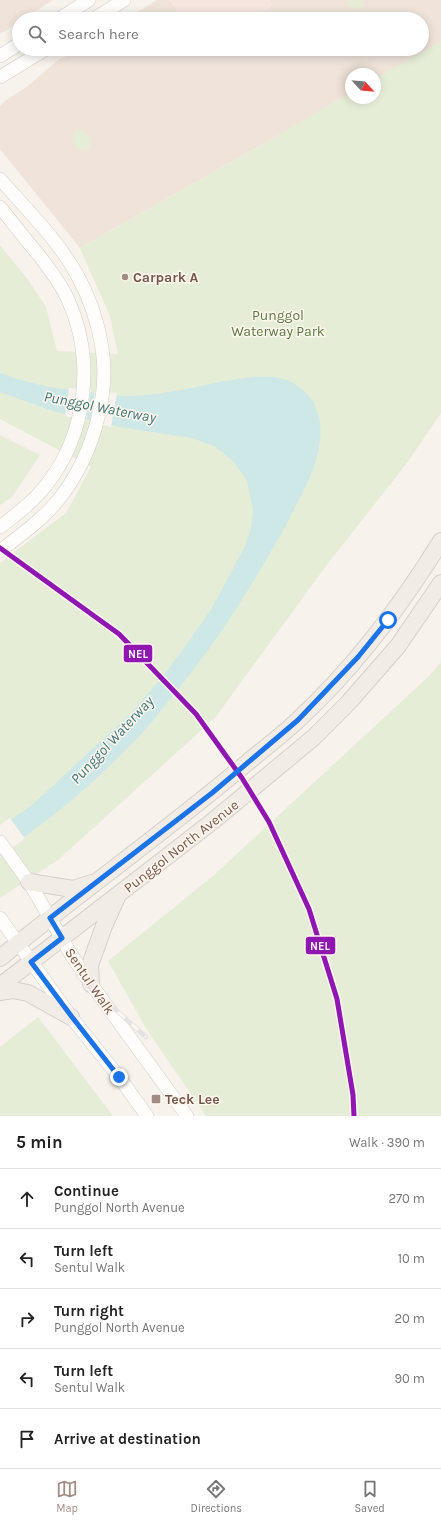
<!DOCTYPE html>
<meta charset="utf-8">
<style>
:root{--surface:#fff;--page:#f2f2f2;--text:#222;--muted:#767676;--line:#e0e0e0;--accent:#a28d84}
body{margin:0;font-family:Karla,sans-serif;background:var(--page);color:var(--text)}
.compass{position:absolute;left:345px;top:68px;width:36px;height:36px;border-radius:50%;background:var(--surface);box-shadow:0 2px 10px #0003;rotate:116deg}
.stop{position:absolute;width:12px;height:12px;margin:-9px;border:3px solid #1a73e8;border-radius:50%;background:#fff}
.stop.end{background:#1a73e8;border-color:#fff;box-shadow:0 1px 4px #0008}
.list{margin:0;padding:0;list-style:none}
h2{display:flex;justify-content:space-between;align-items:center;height:52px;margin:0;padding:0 16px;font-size:17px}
h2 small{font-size:13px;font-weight:400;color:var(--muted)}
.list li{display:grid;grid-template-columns:26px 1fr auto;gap:12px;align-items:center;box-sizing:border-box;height:60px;padding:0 16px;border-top:1px solid var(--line)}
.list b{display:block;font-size:15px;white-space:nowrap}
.list p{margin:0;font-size:13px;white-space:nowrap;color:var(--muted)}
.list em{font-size:13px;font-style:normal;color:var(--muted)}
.icon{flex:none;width:22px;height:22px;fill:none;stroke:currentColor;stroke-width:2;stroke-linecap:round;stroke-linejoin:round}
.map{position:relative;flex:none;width:441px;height:1116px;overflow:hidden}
.search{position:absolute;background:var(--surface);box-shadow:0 2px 10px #0003;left:12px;right:12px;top:12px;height:44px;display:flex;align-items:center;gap:10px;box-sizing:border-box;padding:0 14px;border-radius:22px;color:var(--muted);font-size:15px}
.sheet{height:352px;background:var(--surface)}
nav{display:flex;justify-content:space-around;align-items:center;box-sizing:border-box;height:56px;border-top:1px solid var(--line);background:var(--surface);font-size:11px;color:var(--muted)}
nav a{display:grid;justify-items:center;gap:2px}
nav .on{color:var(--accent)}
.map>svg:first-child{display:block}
.residential{fill:#f0e4da}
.commercial{fill:#f7e6e0}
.green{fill:#e6edd7}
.water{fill:#cee8e7}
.pier{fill:#f7f2ec}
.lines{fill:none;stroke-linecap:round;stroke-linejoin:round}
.minor-casing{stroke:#d6cdc8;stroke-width:14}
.major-casing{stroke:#d8cfca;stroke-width:18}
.minor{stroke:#fefdfc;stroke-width:13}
.major{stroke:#f2ece6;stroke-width:16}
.rail-casing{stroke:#e4e2e5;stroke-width:4.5}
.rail{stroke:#fff6ed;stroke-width:3;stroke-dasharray:9;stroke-linecap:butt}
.metro-1-casing{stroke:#fff6ed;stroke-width:8}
.metro-1{stroke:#9016b2;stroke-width:5}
.route{stroke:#1a73e8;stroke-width:5}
.poi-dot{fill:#a28d84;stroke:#fff6ed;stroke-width:1.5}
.labels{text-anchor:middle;stroke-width:3;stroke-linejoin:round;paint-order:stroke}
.poi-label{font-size:14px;font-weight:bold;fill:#75564c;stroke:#fff6ed;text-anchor:start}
.park-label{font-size:14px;fill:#5a7a44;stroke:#fff6ed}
.street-label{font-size:14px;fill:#75564c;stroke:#fff6ed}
.water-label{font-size:15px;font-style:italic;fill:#40767a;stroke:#fff6ed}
.line-badge{stroke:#fff6ed;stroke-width:1.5}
.badge-label{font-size:11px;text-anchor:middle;font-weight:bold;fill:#fff}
</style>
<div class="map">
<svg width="441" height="1116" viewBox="0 0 441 1116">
<rect width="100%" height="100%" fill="#f7f2ec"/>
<g class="residential">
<path d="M0,0H53L23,19H19V22L0,34Z"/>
<path d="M157,0H170L183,19H126Z"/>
<path d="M269,0H441V42L375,80V74H351V94L80,248L0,149V106L6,100L28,86L59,59L83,49H205L206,51L210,49H422V19H252L272,5Z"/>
</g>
<path class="commercial" d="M170,0H269L272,5L252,19H183Z"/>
<g class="green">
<path d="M348,0H363L364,6L357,10L349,6Z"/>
<path d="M441,41V413L407,463L326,566L215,718L58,860L0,898V563L66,513L91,467L0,419V245L29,281L46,307L57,351L118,354L110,316L80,248L270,140L351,92V98H375V79Z"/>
<path d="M78,129L83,131L90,139V146L86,150H80L75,145L72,138L74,132Z"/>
<path d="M0,435L40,455L12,497L0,505Z"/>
<path d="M441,662V1116H206L147,1030L108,961L214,875L429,676Z"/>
<path d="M38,1017L113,1116H0V1047Z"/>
</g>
<path class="water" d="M0,373C34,386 61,389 97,393C107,394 118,396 128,396C144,396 171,392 186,389C214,384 268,368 293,383C314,395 323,415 320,440C317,471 299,499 285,527C252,586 219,639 176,692C165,705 155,719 144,731C101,777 54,819 0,853V828L33,804L128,716L160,680L181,652L212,608L245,546L251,528L253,510L247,481L234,462L216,447L192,438L119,427L53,411L0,392Z"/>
<g class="pier">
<path d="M69,388L91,390L86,421L65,416Z"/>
<path d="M95,391L117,393L111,427L90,422Z"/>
<path d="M10,818L25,839L0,855V825Z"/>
</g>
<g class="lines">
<defs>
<g id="minor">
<path d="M59,19L89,0"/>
<path d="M94,19L124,0"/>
<path d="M0,56L19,44"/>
<path d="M0,77L46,49"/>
<path d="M0,179C26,209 57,239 76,273C89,296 98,322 102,348C110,398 91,459 59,499C43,519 21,535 0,551"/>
<path d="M0,207C13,223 25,239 38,254C49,269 61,283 68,300C95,359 87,433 47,484C34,501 17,514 0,527"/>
<path d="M0,842L29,882L72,956L91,984L187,1116"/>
<path d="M0,918L71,1017L119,1077L147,1116"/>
</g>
<g id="major">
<path d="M29,882L73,889L92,883"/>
<path d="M0,958C81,891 168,830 248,762C265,748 282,735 298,720C354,668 401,606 441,541"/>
<path d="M91,984L90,965L104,926L117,897"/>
<path d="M0,986L213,821L313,738L349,702L398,646L441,583"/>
<path d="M0,992L13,990L28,993L71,1017"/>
</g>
</defs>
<use href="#minor" class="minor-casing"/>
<use href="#major" class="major-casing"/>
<use href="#minor" class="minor"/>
<use href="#major" class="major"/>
<defs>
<path id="rail" d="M78,976L146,1037"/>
</defs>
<use href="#rail" class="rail-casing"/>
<use href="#rail" class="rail"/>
<defs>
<path id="metro-1" d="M0,548L119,634L196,714L242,778L269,822L309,909L337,999L353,1095L354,1116"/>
</defs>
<use href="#metro-1" class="metro-1-casing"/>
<use href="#metro-1" class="metro-1"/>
</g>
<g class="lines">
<path class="route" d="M119,1077L72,1017L31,962L62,938L50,918L212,793L298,720L358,657L388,620"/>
</g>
<g class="poi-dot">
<circle cx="125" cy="277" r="4"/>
<rect x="151" y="1094" width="10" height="10" rx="2"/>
</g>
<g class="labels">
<g class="poi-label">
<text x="133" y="282">Carpark A</text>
<text x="165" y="1104">Teck Lee</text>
</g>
<g class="park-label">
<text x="278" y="320">Punggol<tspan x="278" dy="16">Waterway Park</tspan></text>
</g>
<g class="street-label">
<text transform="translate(181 846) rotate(-38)" y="5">Punggol North Avenue</text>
<text transform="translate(90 981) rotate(56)" y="5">Sentul Walk</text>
</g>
<g class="water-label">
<text transform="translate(100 407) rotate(11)" y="5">Punggol Waterway</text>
<text transform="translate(112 740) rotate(-47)" y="5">Punggol Waterway</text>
</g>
</g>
<g class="line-badge">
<rect x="123" y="644" width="30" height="19" rx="4" fill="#9016b2"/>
<rect x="305" y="936" width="31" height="19" rx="4" fill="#9016b2"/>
</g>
<g class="badge-label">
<text x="138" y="658">NEL</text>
<text x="320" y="950">NEL</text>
</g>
</svg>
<svg class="compass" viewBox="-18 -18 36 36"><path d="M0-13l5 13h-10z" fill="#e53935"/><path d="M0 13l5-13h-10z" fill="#767676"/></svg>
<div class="stop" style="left:388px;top:620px"></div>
<div class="stop end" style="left:119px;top:1077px"></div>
<div class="search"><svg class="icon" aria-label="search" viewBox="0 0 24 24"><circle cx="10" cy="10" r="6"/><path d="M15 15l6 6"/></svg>Search here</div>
</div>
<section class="sheet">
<h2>5 min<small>Walk · 390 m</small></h2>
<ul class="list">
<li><svg class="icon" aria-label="ahead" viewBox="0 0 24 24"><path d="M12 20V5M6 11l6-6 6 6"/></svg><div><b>Continue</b><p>Punggol North Avenue</p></div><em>270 m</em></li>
<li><svg class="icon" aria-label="left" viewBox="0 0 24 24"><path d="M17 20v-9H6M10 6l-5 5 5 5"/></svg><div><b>Turn left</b><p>Sentul Walk</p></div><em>10 m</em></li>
<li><svg class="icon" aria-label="right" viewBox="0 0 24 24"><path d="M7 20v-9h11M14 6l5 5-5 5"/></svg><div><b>Turn right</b><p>Punggol North Avenue</p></div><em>20 m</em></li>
<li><svg class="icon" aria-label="left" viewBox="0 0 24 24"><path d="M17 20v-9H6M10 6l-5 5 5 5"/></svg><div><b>Turn left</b><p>Sentul Walk</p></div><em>90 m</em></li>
<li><svg class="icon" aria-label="arrive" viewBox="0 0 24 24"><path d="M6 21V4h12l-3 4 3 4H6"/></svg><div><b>Arrive at destination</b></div></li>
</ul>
</section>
<nav>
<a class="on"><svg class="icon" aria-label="map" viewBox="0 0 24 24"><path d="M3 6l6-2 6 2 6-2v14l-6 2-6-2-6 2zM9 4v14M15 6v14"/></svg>Map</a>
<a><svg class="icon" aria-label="directions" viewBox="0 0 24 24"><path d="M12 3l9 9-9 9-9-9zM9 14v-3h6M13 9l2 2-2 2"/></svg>Directions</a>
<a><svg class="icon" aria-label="saved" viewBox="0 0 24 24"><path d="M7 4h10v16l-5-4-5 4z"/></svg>Saved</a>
</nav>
